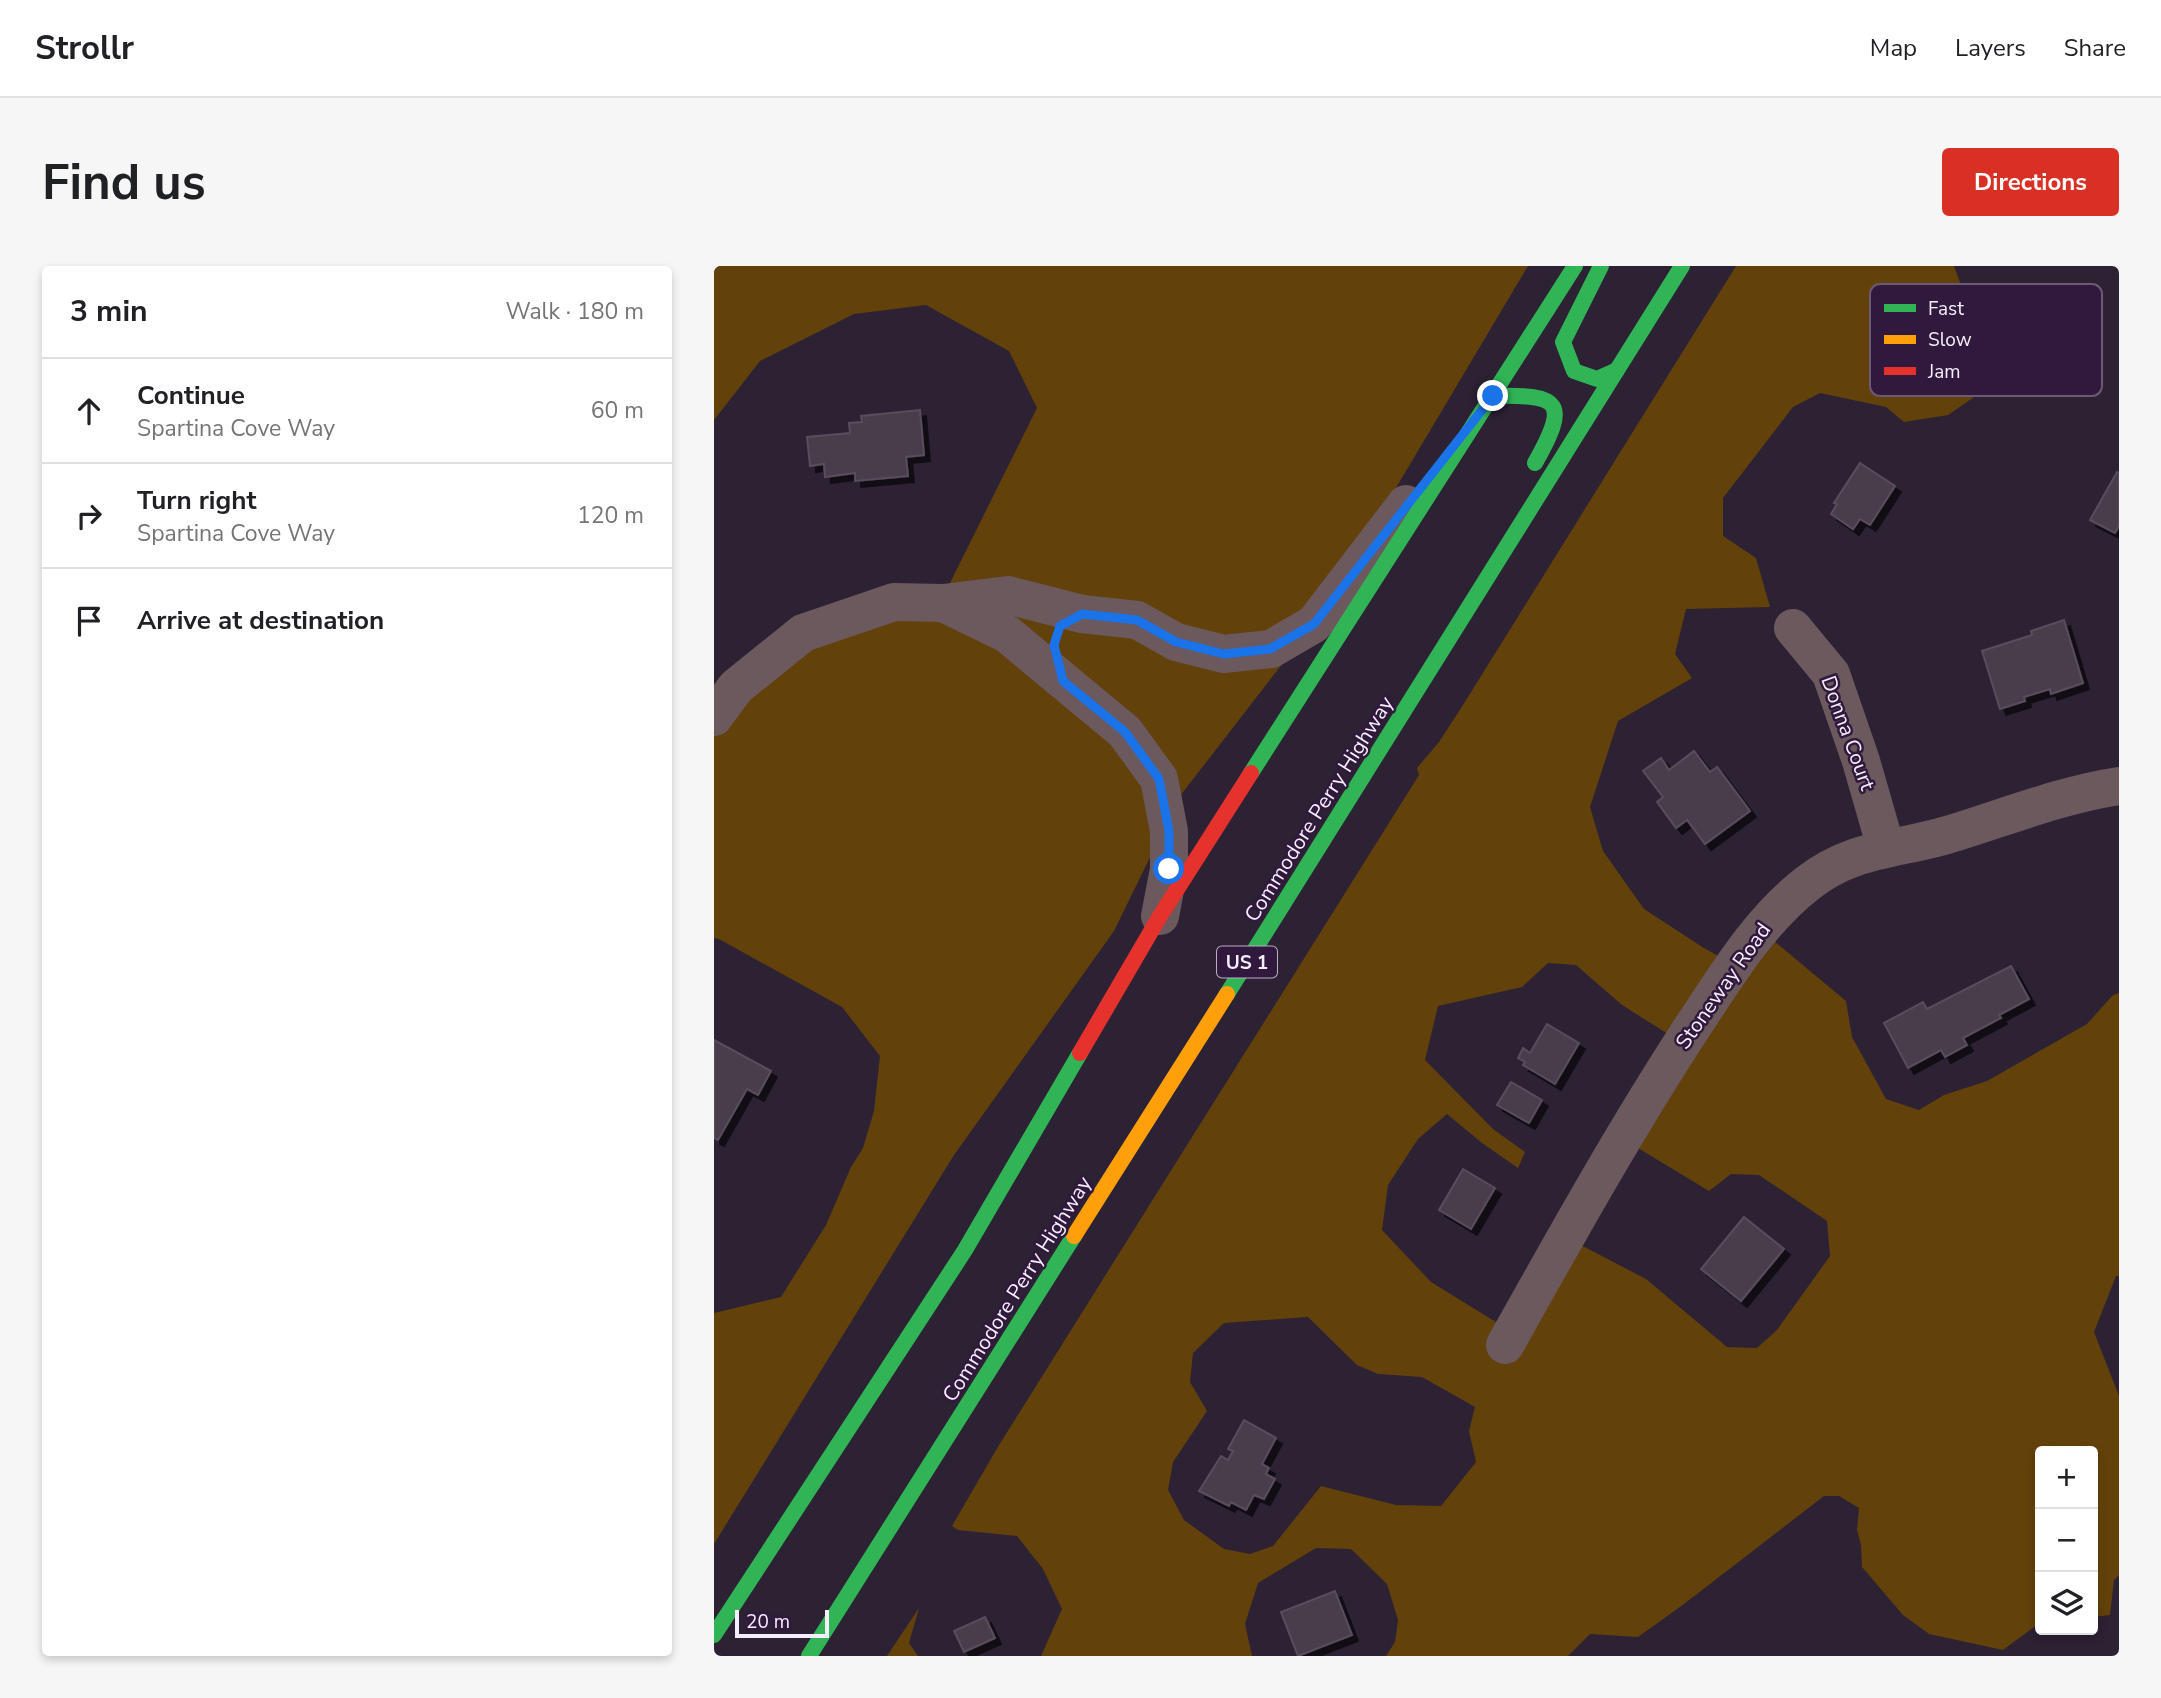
<!DOCTYPE html>
<meta charset="utf-8">
<style>
:root{--surface:#fff;--page:#f6f6f6;--text:#202124;--muted:#757577;--line:#e0e0e0;--accent:#d93025}
body{margin:0;font-family:"Nunito Sans",sans-serif;background:var(--page);color:var(--text)}
.controls{position:absolute;right:21px;bottom:21px;display:grid;overflow:hidden;border-radius:7px;box-shadow:0 4px 10px #0003}
.controls button{width:63px;height:63px;display:grid;place-items:center;padding:0;border:0;border-bottom:2px solid var(--line);background:var(--surface);color:var(--text);font:35px sans-serif}
.scale{position:absolute;left:21px;bottom:18px;width:94px;box-sizing:border-box;padding-left:7px;border:4px solid #f6eefc;border-top:0;font-size:19px;line-height:24px;white-space:nowrap;color:#f6eefc;-webkit-text-stroke:5px #30193c;paint-order:stroke}
.stop{position:absolute;width:21px;height:21px;margin:-16px;border:5px solid #1a73e8;border-radius:50%;background:#fff}
.stop.end{background:#1a73e8;border-color:#fff;box-shadow:0 2px 7px #0008}
.list{margin:0;padding:0;list-style:none}
h2{display:flex;justify-content:space-between;align-items:center;height:91px;margin:0;padding:0 28px;font-size:30px}
h2 small{font-size:23px;font-weight:400;color:var(--muted)}
.list li{display:grid;grid-template-columns:46px 1fr auto;gap:21px;align-items:center;box-sizing:border-box;height:105px;padding:0 28px;border-top:2px solid var(--line)}
.list b{display:block;font-size:26px;white-space:nowrap}
.list p{margin:0;font-size:23px;white-space:nowrap;color:var(--muted)}
.list em{font-size:23px;font-style:normal;color:var(--muted)}
.icon{flex:none;width:38px;height:38px;fill:none;stroke:currentColor;stroke-width:2;stroke-linecap:round;stroke-linejoin:round}
.map{position:relative;flex:none;width:1405px;height:1390px;overflow:hidden;border-radius:7px}
header{display:flex;align-items:center;gap:42px;box-sizing:border-box;height:98px;padding:0 35px;background:var(--surface);border-bottom:2px solid var(--line)}
header strong{font-size:33px}
nav{display:flex;gap:38px;margin-inline-start:auto;font-size:24px}
.intro{display:flex;align-items:center;justify-content:space-between;box-sizing:border-box;height:168px;padding:0 42px}
h1{margin:0;font-size:49px}
.button{padding:18px 32px;border-radius:7px;background:var(--accent);color:#fff;font-size:24px;font-weight:700}
main{display:flex;gap:42px;padding:0 42px}
aside{flex:1;background:var(--surface);border-radius:7px;box-shadow:0 4px 10px #0003}
.map>svg:first-child{display:block}
.forest{fill:#63410b;fill-rule:evenodd}
.building{fill:#493e4c;stroke:#594d5c;stroke-width:2;filter:url(#shadow)}
.lines{fill:none;stroke-linecap:round;stroke-linejoin:round}
.street{stroke:#6b595e;stroke-width:38}
.fast{stroke:#30b455;stroke-width:16}
.slow{stroke:#ff9f0a;stroke-width:16}
.jam{stroke:#e5322d;stroke-width:16}
.route{stroke:#1a73e8;stroke-width:9}
.labels{text-anchor:middle;stroke-width:5;stroke-linejoin:round;paint-order:stroke}
.shield{fill:#30193c;stroke:#bbaec2;stroke-width:2}
.shield-label{font-size:19px;font-weight:bold;fill:#f6eefc}
.street-label{font-size:21px;fill:#f6eefc;stroke:#30193c}
.key{fill:#30193c;stroke:#6b5976;stroke-width:2}
.key-label{font-size:19px;fill:#f6eefc}
</style>
<header>
<strong>Strollr</strong>
<nav><a>Map</a><a>Layers</a><a>Share</a></nav>
</header>
<div class="intro"><h1>Find us</h1><a class="button">Directions</a></div>
<main>
<aside>
<h2>3 min<small>Walk · 180 m</small></h2>
<ul class="list">
<li><svg class="icon" aria-label="ahead" viewBox="0 0 24 24"><path d="M12 20V5M6 11l6-6 6 6"/></svg><div><b>Continue</b><p>Spartina Cove Way</p></div><em>60 m</em></li>
<li><svg class="icon" aria-label="right" viewBox="0 0 24 24"><path d="M7 20v-9h11M14 6l5 5-5 5"/></svg><div><b>Turn right</b><p>Spartina Cove Way</p></div><em>120 m</em></li>
<li><svg class="icon" aria-label="arrive" viewBox="0 0 24 24"><path d="M6 21V4h12l-3 4 3 4H6"/></svg><div><b>Arrive at destination</b></div></li>
</ul>
</aside>
<div class="map">
<svg width="1405" height="1390" viewBox="0 0 1405 1390">
<defs>
<filter id="shadow"><feDropShadow dx="6" dy="6" stdDeviation="0" flood-color="#0009"/></filter>
</defs>
<rect width="100%" height="100%" fill="#2d2134"/>
<g class="forest">
<path d="M0,0H814L607,348L466,530L400,665L240,889L0,1278V1047L67,1031L112,959L137,901L149,882L160,845L166,790L128,741L5,673L0,672V453L57,396L225,339L323,142L295,85L212,39L140,48L46,95L0,154Z"/>
<path d="M1022,0H1240L1282,116L1234,149L1190,156L1172,141L1106,127L1079,141L1009,232V270L1042,292L1056,341L972,343L961,388L978,412L904,455L876,541L889,585L930,643L990,682L1024,701L1054,670L1132,735L1138,771L1172,833L1205,844L1230,829L1273,815L1373,758L1399,729L1405,727V1010H1402L1380,1066L1405,1130V1309L1400,1314L1396,1349L1379,1351V1185H1326V1360L1320,1361L1289,1384L1215,1368L1189,1349L1148,1301L1147,1279L1143,1264L1145,1242L1125,1230H1110L970,1338L924,1371L876,1368L854,1390H672L681,1376L684,1354L673,1318L637,1283L602,1282L544,1317L531,1358L538,1390H327L348,1343L329,1303L303,1270L244,1264L238,1260L285,1179L705,509L703,502L725,476L749,439ZM834,697L862,699L908,739L973,780L919,879L995,925L1017,908L1045,909L1113,955L1116,990L1063,1064L1043,1082L1013,1081L932,1013L859,975L803,1069L717,1016L668,964L674,919L704,873L733,848L768,877L804,902L811,886L779,863L711,794L724,740L808,721ZM594,1051L643,1099L664,1108L708,1111L761,1141L755,1165L762,1196L727,1240L682,1239L607,1220L559,1280L536,1288L510,1283L470,1254L454,1224L459,1196L493,1145L476,1116L479,1087L510,1057Z"/>
<path d="M205,1342L195,1377L204,1390H173Z"/>
</g>
<g class="building">
<path d="M206,144L210,189L192,191L194,210L141,215V207L111,211L110,198L96,200L93,171L136,167L135,157L148,156L147,150Z"/>
<path d="M1146,197L1181,220L1156,259L1146,253L1139,263L1117,248L1123,238L1120,237Z"/>
<path d="M1403,206L1405,207V260L1401,267L1376,254Z"/>
<path d="M1350,354L1369,417L1337,428L1336,423L1310,431L1311,435L1286,443L1268,385L1318,369L1317,365Z"/>
<path d="M980,485L996,506L1003,501L1036,545L991,578L973,554L962,562L943,536L949,531L929,505L947,492L955,504Z"/>
<path d="M1297,700L1315,733L1285,749L1287,752L1249,772L1253,779L1231,791L1227,784L1194,802L1170,757L1209,736L1213,743Z"/>
<path d="M833,758L865,777L841,818L809,799L811,796L804,792L809,782L816,787Z"/>
<path d="M0,774L57,805L44,829L33,823L4,874L0,872Z"/>
<path d="M797,816L828,834L815,857L783,839Z"/>
<path d="M749,903L781,922L757,963L725,944Z"/>
<path d="M1030,951L1070,983L1027,1035L987,1003Z"/>
<path d="M530,1154L562,1172L548,1198L555,1202L552,1208L561,1213L550,1233L540,1229L532,1244L517,1236L515,1240L485,1225L507,1190L514,1194L519,1185L514,1183Z"/>
<path d="M621,1325L638,1369L584,1390L567,1346Z"/>
<path d="M271,1351L281,1372L250,1386L240,1365Z"/>
</g>
<g class="lines">
<g class="street">
<path d="M1079,362L1117,408L1147,495L1172,582"/>
<path d="M0,451L22,421L89,367L180,336L229,337"/>
<path d="M446,650L455,603V565L445,513L411,466L293,368L229,337L294,329L368,348L423,354L462,376L510,388L557,383L600,358L692,238"/>
<path d="M791,1079C851,972 911,864 979,760C1013,709 1045,655 1094,617C1139,582 1182,584 1233,569C1290,552 1346,529 1405,520"/>
</g>
<g class="fast">
<path d="M887,0L849,76L860,105L883,113L903,104"/>
<path d="M779,130C848,128 855,137 821,197"/>
<path d="M537,507L861,0"/>
<path d="M513,728L968,0"/>
<path d="M0,1369L251,984L366,787"/>
<path d="M95,1390L360,970"/>
</g>
<path class="slow" d="M360,970L513,728"/>
<path class="jam" d="M366,787L446,650L537,507"/>
</g>
<g class="lines">
<path class="route" d="M455,603V565L445,513L411,466L349,415L340,379L346,360L368,348L423,354L462,376L510,388L556,383L600,358L779,130"/>
</g>
<g class="labels">
<rect class="shield" x="503" y="680.5" width="60" height="31" rx="5"/>
<g class="shield-label">
<text x="533" y="703">US 1</text>
</g>
<g class="street-label">
<text transform="translate(1134 467) rotate(70)" y="7">Donna Court</text>
<text transform="translate(605 543) rotate(-58)" y="7">Commodore Perry Highway</text>
<text transform="translate(1009 720) rotate(-55)" y="7">Stoneway Road</text>
<text transform="translate(303 1023) rotate(-58)" y="7">Commodore Perry Highway</text>
</g>
</g>
<rect x="1156" y="18" width="232" height="112" rx="10" class="key"/>
<rect x="1170" y="38" width="32" height="8" fill="#30b455"/>
<rect x="1170" y="69" width="32" height="9" fill="#ff9f0a"/>
<rect x="1170" y="101" width="32" height="8" fill="#e5322d"/>
<g class="key-label">
<text x="1214" y="49">Fast</text>
<text x="1214" y="80">Slow</text>
<text x="1214" y="112">Jam</text>
</g>
</svg>
<div class="controls">
<button>+</button>
<button>−</button>
<button><svg class="icon" aria-label="layers" viewBox="0 0 24 24"><path d="M12 4l9 5-9 5-9-5zM3 14l9 5 9-5"/></svg></button>
</div>
<div class="scale">20 m</div>
<div class="stop" style="left:455px;top:603px"></div>
<div class="stop end" style="left:779px;top:130px"></div>
</div>
</main>
